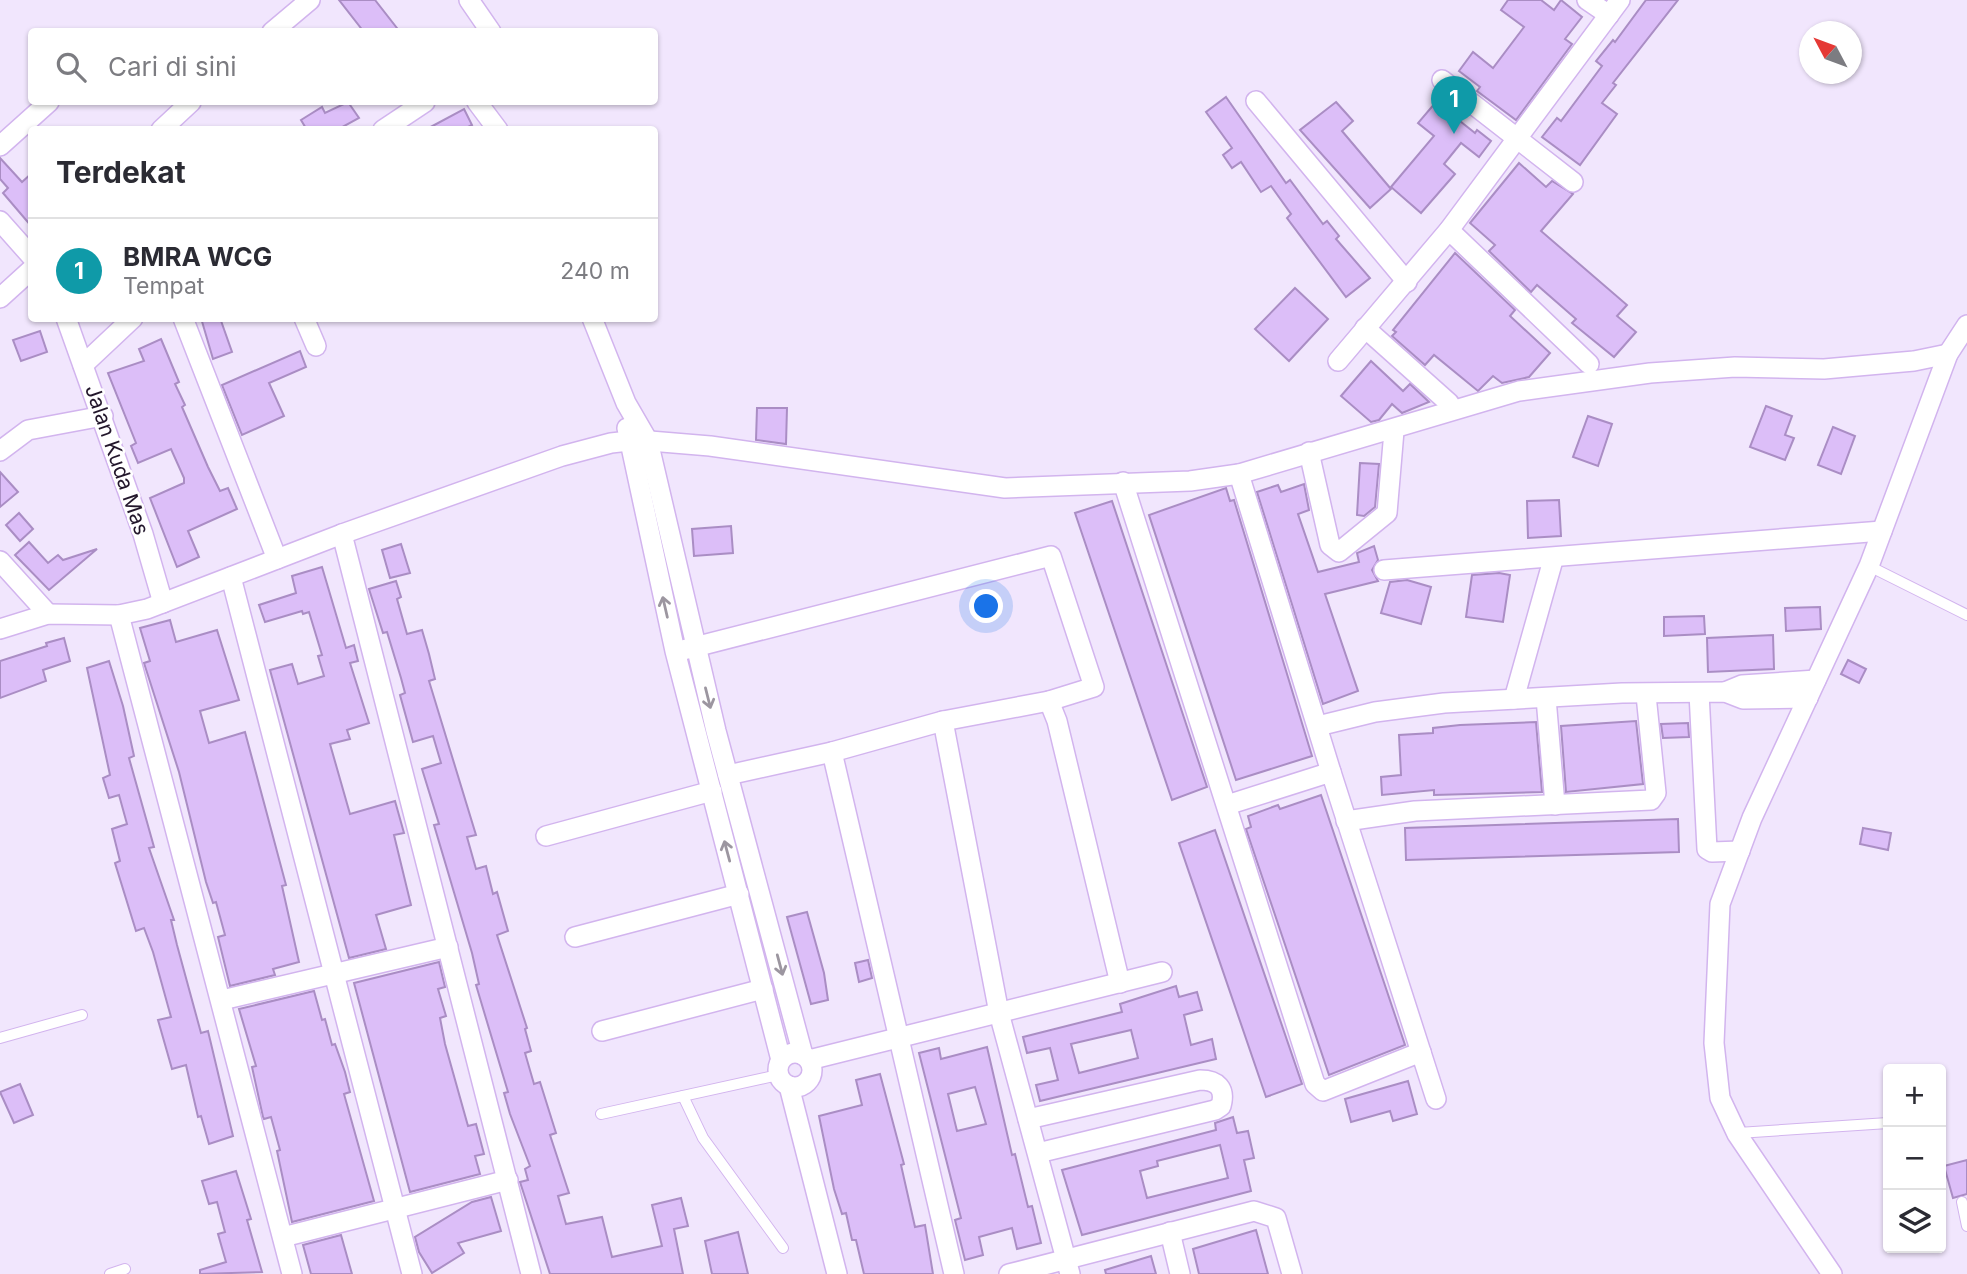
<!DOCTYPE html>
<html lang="id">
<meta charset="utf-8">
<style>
:root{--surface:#fff;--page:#f2f2f3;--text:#2b2b33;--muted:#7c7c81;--line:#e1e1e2;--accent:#57752a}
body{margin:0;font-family:Inter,sans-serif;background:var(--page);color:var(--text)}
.controls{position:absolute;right:21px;bottom:21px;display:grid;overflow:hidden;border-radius:7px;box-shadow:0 2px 5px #0004}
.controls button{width:63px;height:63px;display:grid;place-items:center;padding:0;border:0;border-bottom:2px solid var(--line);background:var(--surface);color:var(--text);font:35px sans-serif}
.compass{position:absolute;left:1799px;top:21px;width:63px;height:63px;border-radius:50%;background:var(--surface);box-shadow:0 2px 5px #0004;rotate:311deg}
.you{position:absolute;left:987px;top:607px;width:24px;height:24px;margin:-18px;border:5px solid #fff;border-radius:50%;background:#1a73e8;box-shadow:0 0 0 10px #1a73e833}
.badge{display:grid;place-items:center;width:46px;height:46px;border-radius:50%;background:var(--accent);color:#fff;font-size:23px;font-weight:700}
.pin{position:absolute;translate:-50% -58px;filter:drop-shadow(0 2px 4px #0008)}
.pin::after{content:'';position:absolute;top:37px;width:24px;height:21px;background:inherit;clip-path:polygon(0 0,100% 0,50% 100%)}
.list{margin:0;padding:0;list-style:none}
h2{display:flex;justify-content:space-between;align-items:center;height:91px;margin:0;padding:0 28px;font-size:30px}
h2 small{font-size:23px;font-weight:400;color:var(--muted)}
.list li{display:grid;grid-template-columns:46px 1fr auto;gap:21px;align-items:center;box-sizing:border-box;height:105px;padding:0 28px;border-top:2px solid var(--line)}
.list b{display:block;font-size:26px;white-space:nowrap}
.list p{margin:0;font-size:23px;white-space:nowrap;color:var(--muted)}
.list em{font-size:23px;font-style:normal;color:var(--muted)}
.icon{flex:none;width:38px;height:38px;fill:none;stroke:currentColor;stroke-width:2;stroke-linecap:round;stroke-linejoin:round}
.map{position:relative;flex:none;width:1967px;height:1274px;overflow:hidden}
.search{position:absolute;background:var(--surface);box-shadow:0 2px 5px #0004;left:28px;top:28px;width:630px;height:77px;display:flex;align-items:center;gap:18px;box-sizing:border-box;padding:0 24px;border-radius:7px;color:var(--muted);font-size:26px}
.panel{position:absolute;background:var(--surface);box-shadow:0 2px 5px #0004;left:28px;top:126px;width:630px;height:196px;border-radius:7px}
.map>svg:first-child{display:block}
.building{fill:#dcbef8;stroke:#aa8dc4;stroke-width:2;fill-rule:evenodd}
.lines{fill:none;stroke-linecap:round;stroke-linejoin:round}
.service-casing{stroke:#d2b4ee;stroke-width:12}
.minor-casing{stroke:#d2b4ee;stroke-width:22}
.service{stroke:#fff;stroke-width:10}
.minor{stroke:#fff;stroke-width:19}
.oneway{stroke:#9c96a0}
.labels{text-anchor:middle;stroke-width:5;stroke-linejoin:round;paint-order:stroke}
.street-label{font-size:21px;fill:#22162b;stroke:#fff}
</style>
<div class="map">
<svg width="1967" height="1274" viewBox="0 0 1967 1274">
<rect width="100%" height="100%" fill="#f1e6fd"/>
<g class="building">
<path d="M339,0H375L400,32H364Z"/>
<path d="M1508,0H1541L1554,10L1561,0L1582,17L1565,39L1572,44L1516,120L1477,91L1480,87L1459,71L1473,52L1493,68L1524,27L1501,10Z"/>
<path d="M1646,0H1678L1613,83L1616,85L1602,103L1617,114L1580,165L1542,137L1557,118L1561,121L1602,66L1596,61L1613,40L1615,42Z"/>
<path d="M1226,97L1286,183L1290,180L1323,224L1327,221L1339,236L1336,239L1370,278L1346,297L1287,218L1291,214L1271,186L1261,192L1241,162L1232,168L1223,155L1232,148L1206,112Z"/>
<path d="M348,102L359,118L337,130H307L301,120L322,107L325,113Z"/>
<path d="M1336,102L1353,121L1342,131L1391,189L1370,208L1300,130Z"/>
<path d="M1436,102L1475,133L1477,130L1491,141L1479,157L1461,143L1444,164L1455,174L1421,213L1391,187L1434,136L1418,123Z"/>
<path d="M464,109L472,125L462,130H425Z"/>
<path d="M0,158L22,182L32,173V227L3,193L8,188L0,179Z"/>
<path d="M1519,163L1546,187L1552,181L1573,194L1541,231L1627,305L1617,316L1636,332L1614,357L1572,323L1576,319L1537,285L1531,292L1489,251L1495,245L1470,223Z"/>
<path d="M1455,253L1515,310L1510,316L1550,353L1529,377L1502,383L1493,376L1478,391L1434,355L1425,365L1392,336L1396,332L1393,330Z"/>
<path d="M1295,288L1328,319L1289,361L1255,329Z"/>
<path d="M201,318H220L232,352L213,359Z"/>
<path d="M40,331L47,352L21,361L13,340Z"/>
<path d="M161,339L179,382L175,384L185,405L182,407L208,467L220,491L228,488L237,509L188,531L199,557L177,567L150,498L184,483V478L171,449L138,463L131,446L136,443L108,373L144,361L139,349Z"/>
<path d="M300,351L306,367L269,383L284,416L242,435L222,385Z"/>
<path d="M1371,361L1403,391L1410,384L1429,402L1402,413L1392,404L1379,420L1371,422L1341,396Z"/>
<path d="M1766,406L1792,416L1785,435L1794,438L1785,460L1750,447Z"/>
<path d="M757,408H787L786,444L756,440Z"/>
<path d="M1588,416L1612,424L1598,466L1573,457Z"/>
<path d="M1833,427L1855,436L1841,474L1818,465Z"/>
<path d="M1360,463L1379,464L1375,507L1364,516L1357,515Z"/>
<path d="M0,472L18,492L0,507Z"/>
<path d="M1304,484L1309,510L1298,514L1318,572L1359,562L1357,553L1374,546L1378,560L1372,570L1378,581L1325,594L1358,691L1323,704L1257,492L1278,485L1281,492Z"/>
<path d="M1226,488L1230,501L1234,500L1312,756L1236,780L1149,515Z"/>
<path d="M1559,500L1561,536L1528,538L1527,501Z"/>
<path d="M1112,501L1207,787L1172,800L1075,513Z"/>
<path d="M19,513L33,529L20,541L6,525Z"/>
<path d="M731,526L733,553L694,556L692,529Z"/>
<path d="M29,542L48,563L58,555L63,560L97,549L49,590L15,555Z"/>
<path d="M401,544L410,573L390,578L382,550Z"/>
<path d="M322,567L346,648L354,645L358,661L350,663L369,723L347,730L350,739L330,744L350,814L395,801L404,833L394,835L411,905L376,915L386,949L349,958L270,670L292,664L298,684L324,676L318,656L322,655L309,612L303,614L302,611L265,622L259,605L296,593L292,576Z"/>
<path d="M1499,573L1510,575L1503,622L1466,617L1472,575Z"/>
<path d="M1407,580L1431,587L1421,624L1381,613L1390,582Z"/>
<path d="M396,581L401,597L397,599L407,634L422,630L429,654L435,679L429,681L476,835L467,837L476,869L486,866L493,894L497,892L508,931L497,935L527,1028L525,1029L531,1051L525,1053L534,1084L540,1082L556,1133L550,1135L569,1193L558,1196L566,1224L602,1217L612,1257L662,1246L652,1205L681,1198L688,1226L674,1229L683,1274H550L520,1182L528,1180L525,1169L530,1166L510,1114L504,1093L508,1092L476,985L479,984L472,953L434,825L439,824L422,769L441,763L433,736L413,742L400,695L405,693L401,678L387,632L383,633L369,589Z"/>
<path d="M1820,607L1821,629L1786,631L1785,608Z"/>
<path d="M1704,616L1705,634L1664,636V617Z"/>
<path d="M170,620L176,642L217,630L239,700L200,711L209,743L245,732L286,885L282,886L299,962L273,969L275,975L230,986L218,937L225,935L216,902L213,903L206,882L179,772L144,663L150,661L140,628Z"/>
<path d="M1773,635L1774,669L1708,672L1707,638Z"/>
<path d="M64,638L70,661L43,670L46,681L0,698V661L47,646L46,643Z"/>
<path d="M1848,660L1866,669L1859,683L1841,674Z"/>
<path d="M109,661L123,706L134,756L129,758L154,847L149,848L174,920H171L177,945L201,1033L208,1031L233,1136L209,1144L201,1116L198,1117L186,1065L172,1069L158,1020L171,1017L153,952L144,928L136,931L115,863L120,861L112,829L127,824L119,795L109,798L103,778L110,775L87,668Z"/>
<path d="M1636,721L1643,784L1566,792L1561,726Z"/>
<path d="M1536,722L1542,792L1434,795V790L1382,795L1381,777L1401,775L1399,735L1433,733V728L1460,725Z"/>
<path d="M1688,723L1689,737L1663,738L1661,724Z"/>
<path d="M1321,795L1405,1045L1329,1075L1246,829L1251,827L1248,816L1278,805L1280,809Z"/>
<path d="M1678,819L1679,852L1406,860L1405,828Z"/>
<path d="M1863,828L1891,833L1888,850L1860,844Z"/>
<path d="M1215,830L1302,1084L1266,1097L1179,843Z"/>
<path d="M807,912L824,973L828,1000L811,1004L787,917Z"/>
<path d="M868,960L872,978L859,982L855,963Z"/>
<path d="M439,962L445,987L438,989L446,1016L440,1018L445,1044L468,1126L476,1124L484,1154L475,1156L480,1174L410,1192L354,983Z"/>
<path d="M1176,986L1179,997L1197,992L1202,1010L1184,1015L1191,1045L1212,1039L1216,1059L1040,1101L1036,1085L1058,1080L1050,1048L1027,1053L1023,1037L1122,1012L1120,1004ZM1131,1030L1138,1058L1079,1073L1071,1044Z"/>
<path d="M314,991L322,1020L325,1019L332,1045L335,1044L345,1072L350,1092L344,1094L374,1201L292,1222L277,1151L280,1150L271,1117L264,1119L263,1117L252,1067L256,1066L239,1009Z"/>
<path d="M987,1047L1012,1155L1015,1154L1028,1207L1032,1206L1041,1243L1017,1249L1012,1228L979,1237L983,1255L965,1260L955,1220L961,1218L919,1053L939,1048L941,1059ZM975,1087L986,1124L957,1131L948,1094Z"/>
<path d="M880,1074L904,1164L901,1165L915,1227L925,1225L933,1274H864L856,1240H852L846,1213L842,1214L834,1189L819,1116L862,1105L856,1080Z"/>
<path d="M1408,1081L1417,1114L1393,1121L1390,1111L1351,1122L1345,1099Z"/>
<path d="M20,1084L33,1115L14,1123L0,1092Z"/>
<path d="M1233,1117L1237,1133L1248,1131L1254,1158L1244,1160L1251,1191L1082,1235L1062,1170L1216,1130L1215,1123ZM1220,1145L1228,1178L1147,1198L1140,1171L1158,1166L1157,1161Z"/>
<path d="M1967,1160V1194L1953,1198L1944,1166Z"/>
<path d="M236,1171L251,1219L247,1220L262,1272L200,1274V1270L226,1262L218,1234L225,1232L217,1202L209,1204L202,1181Z"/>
<path d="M491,1197L501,1231L458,1243L464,1253L432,1273L419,1252L415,1237L472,1202Z"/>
<path d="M1256,1230L1268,1274H1199L1193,1249Z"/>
<path d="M738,1232L748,1274H712L705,1241Z"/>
<path d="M341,1235L352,1274H311L303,1245Z"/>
<path d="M1151,1256L1156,1274H1106L1105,1270Z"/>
</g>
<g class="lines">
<defs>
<g id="service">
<path d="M1869,566L1967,615"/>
<path d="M0,1038L82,1015"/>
<path d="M683,1096L703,1138L783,1248"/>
<path d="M601,1114L778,1075"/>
<path d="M1738,1133L1888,1123"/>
<path d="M1962,1202L1967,1226"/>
<path d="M110,1274L125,1269"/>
</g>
<g id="minor">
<path d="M469,0L491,32"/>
<path d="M1587,0L1609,15"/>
<path d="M272,32L310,0"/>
<path d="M1442,80L1573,182"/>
<path d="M1256,101L1407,282"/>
<path d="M477,102L498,130"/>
<path d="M161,130L191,102"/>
<path d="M383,130L425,102"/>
<path d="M0,146L49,102"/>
<path d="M0,221L32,257"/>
<path d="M1449,230L1589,364"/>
<path d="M0,298L32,269"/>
<path d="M66,318L143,534L163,603"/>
<path d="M183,318L277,559"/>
<path d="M304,318L316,346"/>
<path d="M592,318L626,403L648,441L716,731L803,1055"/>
<path d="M1365,328L1449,403"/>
<path d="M1338,361L1449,230L1620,0"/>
<path d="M83,365L133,318"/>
<path d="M627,428L675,651L781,1060"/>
<path d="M0,451L28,430L103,416"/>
<path d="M1309,452L1330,545L1339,552L1387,513L1394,431"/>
<path d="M1239,474L1331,772"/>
<path d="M1123,482L1315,1084L1323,1091L1421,1052"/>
<path d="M342,534L531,1274"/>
<path d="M0,561L48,614"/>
<path d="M1384,570L1882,531"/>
<path d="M231,577L412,1274"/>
<path d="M119,615L292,1274"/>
<path d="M0,629L48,614L119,615L147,609L342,534L562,456L611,443L638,440L710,446L1005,488L1190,481L1239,474L1519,391L1650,373L1735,367L1824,369L1914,361L1948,354"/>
<path d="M683,650L1051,556L1094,687L1049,701"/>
<path d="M1725,692L1742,685L1816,680"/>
<path d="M1699,693L1707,849L1712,852L1740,851"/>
<path d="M1546,698L1555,805"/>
<path d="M1514,699L1553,560"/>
<path d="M943,721L999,1013L1070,1274"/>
<path d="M1318,726L1375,712L1444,703L1622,693L1725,692L1743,699L1808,698"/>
<path d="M832,752L954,1274"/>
<path d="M728,775L832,752L943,721L1049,701L1057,721L1120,983"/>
<path d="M1227,805L1331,772L1436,1099"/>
<path d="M1346,821L1415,811L1651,800L1656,793L1646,695"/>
<path d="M546,836L712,791"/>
<path d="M575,937L739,894"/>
<path d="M222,1000L448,947"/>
<path d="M602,1031L763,989"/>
<circle cx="795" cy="1070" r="17"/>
<path d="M809,1060L1162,972"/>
<path d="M789,1086L837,1274"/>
<path d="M1028,1119L1200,1080C1217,1080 1226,1088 1221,1106L1215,1110L1038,1153"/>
<path d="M1170,1232L1180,1274"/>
<path d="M283,1237L508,1180"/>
<path d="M1009,1274L1254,1211L1276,1218L1292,1274"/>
<path d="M1832,1274L1737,1134L1720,1098L1714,1043L1720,904L1752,818L1869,566L1948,354L1967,325"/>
</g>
</defs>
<use href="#service" class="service-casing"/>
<use href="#minor" class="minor-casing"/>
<use href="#service" class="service"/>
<use href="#minor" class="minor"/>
</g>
<defs><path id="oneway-shaft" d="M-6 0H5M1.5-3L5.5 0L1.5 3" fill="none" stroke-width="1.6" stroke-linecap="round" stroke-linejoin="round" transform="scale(1.75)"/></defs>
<g class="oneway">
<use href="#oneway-shaft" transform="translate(665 607) rotate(-103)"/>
<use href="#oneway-shaft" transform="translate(708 698) rotate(76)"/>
<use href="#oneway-shaft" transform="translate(727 851) rotate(-105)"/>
<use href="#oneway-shaft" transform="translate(780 965) rotate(75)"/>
</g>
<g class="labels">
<g class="street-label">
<text transform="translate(117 460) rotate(71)" y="7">Jalan Kuda Mas</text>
</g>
</g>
</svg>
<div class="controls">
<button>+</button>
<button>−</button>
<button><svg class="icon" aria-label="layers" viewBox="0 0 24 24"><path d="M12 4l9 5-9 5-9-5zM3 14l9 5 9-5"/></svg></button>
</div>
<svg class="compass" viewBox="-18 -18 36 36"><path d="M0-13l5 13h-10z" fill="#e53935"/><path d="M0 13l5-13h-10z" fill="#7c7c81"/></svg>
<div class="you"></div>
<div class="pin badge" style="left:1454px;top:134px;background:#0f9aa8">1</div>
<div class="search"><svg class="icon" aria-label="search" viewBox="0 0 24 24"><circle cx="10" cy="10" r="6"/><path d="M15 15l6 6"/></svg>Cari di sini</div>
<section class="panel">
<h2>Terdekat<small></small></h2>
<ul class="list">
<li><span class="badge" style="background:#0f9aa8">1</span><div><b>BMRA WCG</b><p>Tempat</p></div><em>240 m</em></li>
</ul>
</section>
</div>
